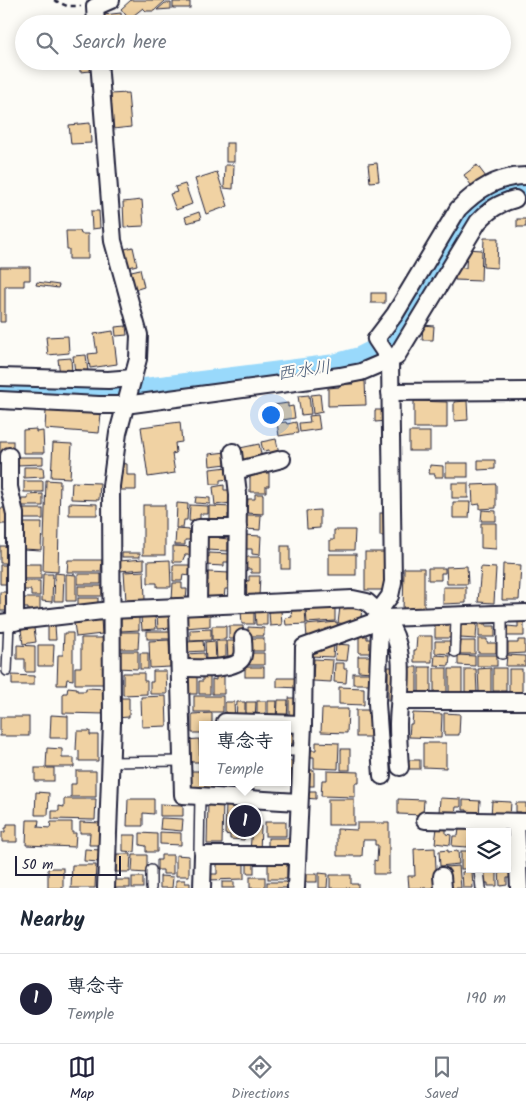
<!DOCTYPE html>
<meta charset="utf-8">
<style>
:root{--surface:#fff;--page:#f6f6f7;--text:#1f2937;--muted:#747a83;--line:#e0e1e3;--accent:#22223b}
body{margin:0;font-family:Kalam,"Klee One",sans-serif;background:var(--page);color:var(--text)}
.controls{position:absolute;right:15px;bottom:15px;display:grid;overflow:hidden;border-radius:0px;box-shadow:0 2px 12px #0003}
.controls button{width:45px;height:45px;display:grid;place-items:center;padding:0;border:0;border-bottom:1px solid var(--line);background:var(--surface);color:var(--text);font:25px sans-serif}
.scale{position:absolute;left:15px;bottom:12px;width:106px;box-sizing:border-box;padding-left:5px;border:2px solid #22223b;border-top:0;font-size:14px;line-height:18px;white-space:nowrap;color:#22223b;-webkit-text-stroke:4px #fdfcf7;paint-order:stroke}
.you{position:absolute;left:270px;top:414px;width:18px;height:18px;margin:-12px;border:4px solid #fff;border-radius:50%;background:#1a73e8;box-shadow:0 0 0 8px #1a73e833}
.badge{display:grid;place-items:center;width:32px;height:32px;border-radius:50%;background:var(--accent);color:#fff;font-size:16px;font-weight:700}
.pin{position:absolute;translate:-50% -50%;border:2px solid #fff;box-shadow:0 1px 5px #0006}
.popup{position:absolute;left:199px;top:721px;width:92px;height:65px;box-sizing:border-box;display:grid;place-content:center;border-radius:0px;background:var(--surface);filter:drop-shadow(0 1px 4px #0005);font-size:16px;white-space:nowrap;color:var(--muted)}
.popup b{font-size:19px;color:var(--text)}
.popup::after{content:'';position:absolute;left:50%;top:100%;margin-left:-10px;border:10px solid transparent;border-top-color:var(--surface)}
.list{margin:0;padding:0;list-style:none}
h2{display:flex;justify-content:space-between;align-items:center;height:65px;margin:0;padding:0 20px;font-size:21px}
h2 small{font-size:16px;font-weight:400;color:var(--muted)}
.list li{display:grid;grid-template-columns:32px 1fr auto;gap:15px;align-items:center;box-sizing:border-box;height:90px;padding:0 20px;border-top:1px solid var(--line)}
.list b{display:block;font-size:19px;white-space:nowrap}
.list p{margin:0;font-size:16px;white-space:nowrap;color:var(--muted)}
.list em{font-size:16px;font-style:normal;color:var(--muted)}
.icon{flex:none;width:28px;height:28px;fill:none;stroke:currentColor;stroke-width:2;stroke-linecap:round;stroke-linejoin:round}
.map{position:relative;flex:none;width:526px;height:888px;overflow:hidden}
.search{position:absolute;background:var(--surface);box-shadow:0 2px 12px #0003;left:15px;right:15px;top:15px;height:55px;display:flex;align-items:center;gap:12px;box-sizing:border-box;padding:0 18px;border-radius:28px;color:var(--muted);font-size:19px}
.sheet{height:155px;background:var(--surface)}
nav{display:flex;justify-content:space-around;align-items:center;box-sizing:border-box;height:70px;border-top:1px solid var(--line);background:var(--surface);font-size:14px;color:var(--muted)}
nav a{display:grid;justify-items:center;gap:2px}
nav .on{color:var(--accent)}
.map>svg:first-child{display:block}
.lines{fill:none;stroke-linecap:round;stroke-linejoin:round}
.river{stroke:#99d9fb;stroke-width:25}
.building{fill:#f0d2a3;stroke:#22223b}
.service-casing{stroke:#22223b;stroke-width:12}
.minor-casing{stroke:#22223b;stroke-width:20}
.path{stroke:#22223b;stroke-width:2.5;stroke-dasharray:5 4;stroke-linecap:butt}
.service{stroke:#fdfcf7;stroke-width:9}
.minor{stroke:#fdfcf7;stroke-width:16}
.labels{text-anchor:middle;stroke-width:4;stroke-linejoin:round;paint-order:stroke}
.water-label{font-size:18px;font-style:italic;fill:#465975;stroke:#fdfcf7}
</style>
<div class="map">
<svg width="526" height="888" viewBox="0 0 526 888">
<rect width="100%" height="100%" fill="#fdfcf7"/>
<filter id="ink" filterUnits="userSpaceOnUse"><feTurbulence type="fractalNoise" baseFrequency=".02" numOctaves="2"/><feDisplacementMap in="SourceGraphic" scale="10" xChannelSelector="R" yChannelSelector="G"/><feConvolveMatrix kernelMatrix="1 2 1 2 8 2 1 2 1" color-interpolation-filters="sRGB"/></filter>
<g filter="url(#ink)">
<g class="lines">
<path class="river" d="M0,391L94,395L125,393L332,367L361,359L381,349L399,328L467,220L481,202L499,193L526,189"/>
</g>
<g class="building">
<path d="M131,0H166L154,11H146L143,8L129,19L121,9Z"/>
<rect x="173" y="2" width="17" height="6"/>
<path d="M165,3H171V9L157,10Z"/>
<path d="M121,13L122,24H104L103,15Z"/>
<path d="M80,61H90L91,71L80,72Z"/>
<path d="M128,93L131,127L113,129L110,94Z"/>
<path d="M90,123L91,143L71,144L69,125Z"/>
<rect x="226" y="143" width="8" height="19"/>
<path d="M377,163L379,181L370,182L368,164Z"/>
<path d="M225,165H234L233,189L224,188Z"/>
<path d="M477,165L486,177L473,188L464,175Z"/>
<path d="M217,172L228,206L206,214L195,179Z"/>
<path d="M185,184L192,204L176,210L170,194L177,192L175,187Z"/>
<path d="M142,200L144,226L124,227L123,202Z"/>
<path d="M91,211H99L100,228L92,229Z"/>
<path d="M199,212L201,219L187,223L185,217Z"/>
<rect x="517" y="219" width="9" height="8"/>
<path d="M66,231H80L81,234H88V259H69V249H67Z"/>
<path d="M484,238H498L497,268L483,267Z"/>
<path d="M133,247L137,265L125,268L121,250Z"/>
<path d="M467,249L482,250L481,281L455,280V267L466,268Z"/>
<path d="M0,267H30V280H24V286H5V322H0Z"/>
<path d="M140,269L144,287L131,291L127,272Z"/>
<path d="M37,282L59,285L58,288L36,285Z"/>
<rect x="371" y="293" width="14" height="10"/>
<path d="M423,325L434,326L433,340H422Z"/>
<path d="M126,326L127,335L116,336L115,327Z"/>
<path d="M113,331L117,364L90,368L88,354L97,353L94,334Z"/>
<path d="M68,336L69,353L48,355L46,337Z"/>
<path d="M86,355L88,372L75,373L73,356Z"/>
<path d="M71,358L72,374L60,375L58,359Z"/>
<path d="M365,381L366,405L328,406V388L339,387V384H353V382Z"/>
<path d="M320,394L322,412L313,414L311,395Z"/>
<path d="M309,395L311,414L301,415L298,396Z"/>
<path d="M414,401L447,402V428H414Z"/>
<path d="M467,401L468,420L454,421V402Z"/>
<path d="M288,403V407L293,406L295,418L276,421L274,405Z"/>
<path d="M375,410H387V421L375,422Z"/>
<path d="M46,411L101,414L99,433L45,429Z"/>
<path d="M318,415L320,429L300,432L299,423L310,422L309,416Z"/>
<path d="M180,422L182,442L175,443L176,453L172,454L175,473L148,477L141,427Z"/>
<path d="M286,422L287,424L296,422L298,433L279,436L277,423Z"/>
<path d="M36,429V432L43,431L44,453H23V430Z"/>
<rect x="409" y="432" width="21" height="19"/>
<path d="M276,439L279,453L270,455L269,450L263,451L261,442Z"/>
<rect x="0" y="441" width="13" height="13"/>
<path d="M53,443L72,444L70,478L51,477Z"/>
<path d="M259,444L262,459L243,463L240,448Z"/>
<path d="M226,452L227,464L210,466L209,454Z"/>
<path d="M16,457H43V464L16,465Z"/>
<path d="M478,460H495V469L478,470Z"/>
<path d="M121,463L127,464V475H136V490H120Z"/>
<rect x="446" y="463" width="22" height="14"/>
<path d="M430,465L443,466V477H435V474H429Z"/>
<path d="M24,467H43L44,477L24,478Z"/>
<path d="M228,467L229,479L220,480V484H211L210,469Z"/>
<path d="M258,473H269V486H266V492H250V475H258Z"/>
<path d="M46,480L60,481L58,572L43,571Z"/>
<rect x="24" y="481" width="19" height="11"/>
<path d="M72,482L100,483L99,500L71,499Z"/>
<rect x="452" y="483" width="16" height="15"/>
<path d="M496,484V508L480,509V504L473,505L472,485Z"/>
<path d="M224,485V490H230L231,503L215,505L213,487Z"/>
<path d="M43,494V506H18V499H28V495Z"/>
<path d="M255,494H263V514L247,513L248,499H255Z"/>
<path d="M196,497L210,498V504L195,503Z"/>
<path d="M453,502H470L469,518H453Z"/>
<path d="M69,503L97,504V515H69Z"/>
<path d="M177,503L188,504L187,520H184L183,528H176Z"/>
<rect x="143" y="505" width="22" height="50"/>
<path d="M190,505L208,506V514H200V522L189,521Z"/>
<path d="M209,506L234,507V514H228V521L209,520Z"/>
<rect x="0" y="508" width="6" height="16"/>
<rect x="23" y="509" width="20" height="10"/>
<path d="M320,510V528L307,529L306,511Z"/>
<path d="M482,510L496,511V521H481Z"/>
<rect x="380" y="513" width="9" height="23"/>
<path d="M245,515H261L260,530L245,529Z"/>
<path d="M24,523H42L41,550L23,549Z"/>
<path d="M481,523H496V549L481,548Z"/>
<path d="M176,529L191,530V540H185V545H175Z"/>
<path d="M334,530H355L354,550H330V540H334Z"/>
<path d="M244,535L261,536L260,555L252,554V549H244Z"/>
<path d="M205,536H220L219,538L228,539V551L205,550Z"/>
<path d="M0,546H6L7,563H0Z"/>
<path d="M173,546L194,547L193,555H185L182,562H173Z"/>
<rect x="281" y="546" width="9" height="23"/>
<rect x="365" y="552" width="21" height="38"/>
<rect x="122" y="553" width="18" height="4"/>
<path d="M209,553L231,554L230,562H224V566L204,565L205,556L209,557Z"/>
<rect x="329" y="554" width="27" height="21"/>
<path d="M243,557H260V573H251V569H243Z"/>
<path d="M144,559V569L119,571V561Z"/>
<path d="M68,560H102L101,572H67Z"/>
<path d="M170,560L171,587H157V583H148V561Z"/>
<rect x="23" y="564" width="18" height="15"/>
<path d="M503,564L521,565L519,600H502Z"/>
<path d="M0,565H7L8,584H0Z"/>
<path d="M173,565H191L190,576L183,575L182,581H173Z"/>
<path d="M467,566L468,584H447L446,567Z"/>
<path d="M481,567L496,568L494,603L478,602Z"/>
<path d="M404,568H424V610H403Z"/>
<path d="M428,568H445V573H441V580H428Z"/>
<path d="M144,571L145,600L126,601L124,572Z"/>
<path d="M208,572L230,573L229,589H225L224,598L203,597V581H208Z"/>
<path d="M55,573L64,574L63,601H54Z"/>
<path d="M43,574H53L52,602L42,601Z"/>
<path d="M66,574L76,575V601H66Z"/>
<rect x="78" y="574" width="23" height="10"/>
<path d="M249,576H260L259,596L243,595L244,580L249,581Z"/>
<path d="M21,581H40V596H31V590H21Z"/>
<path d="M173,583H182V589H187L186,600H172Z"/>
<rect x="78" y="586" width="24" height="10"/>
<path d="M443,587H466V603L443,604Z"/>
<rect x="0" y="592" width="8" height="19"/>
<path d="M21,598H40V613H28V608H21Z"/>
<rect x="78" y="598" width="20" height="9"/>
<path d="M340,607L362,609L360,625L338,623Z"/>
<path d="M335,608V621L307,623L306,609Z"/>
<path d="M305,609L306,624L286,625L285,618L292,617L291,610Z"/>
<path d="M254,610V624H242L241,611Z"/>
<path d="M267,610V625H256L255,611Z"/>
<path d="M281,610L282,625L270,626L269,611Z"/>
<path d="M210,613V626L185,628L184,614Z"/>
<path d="M157,615H171L172,628L158,629Z"/>
<path d="M155,616L156,629L142,630L141,617Z"/>
<path d="M121,617H139V630L121,631Z"/>
<path d="M101,619L102,634L76,637L74,623Z"/>
<path d="M518,621H524V636H507V626L518,627Z"/>
<path d="M337,622L338,631L307,638L306,625Z"/>
<path d="M479,622H486V626H495V637H479Z"/>
<path d="M460,623L477,624L476,639L460,638Z"/>
<rect x="435" y="624" width="16" height="14"/>
<path d="M48,625H55L56,640H48Z"/>
<path d="M212,626H226V639L212,640Z"/>
<path d="M229,626H243V636L238,639H229Z"/>
<path d="M248,627L264,628V636H248Z"/>
<path d="M34,628L36,642L23,644L21,630Z"/>
<path d="M211,629V640L190,641V630Z"/>
<rect x="147" y="631" width="24" height="8"/>
<path d="M119,632H139L138,649H119Z"/>
<path d="M64,633H73V680L67,679L66,685H57L58,655H63Z"/>
<path d="M359,636H367V639H373V653H359Z"/>
<path d="M417,636H432V662H414V650H416Z"/>
<path d="M81,638H105V684H75V667H81Z"/>
<path d="M250,638H264V651H249Z"/>
<path d="M478,639H487V643H496V653H478Z"/>
<path d="M169,640L170,667L150,668L149,641Z"/>
<path d="M518,640H525V653L508,654V643H518Z"/>
<path d="M203,641L204,651L186,652V642Z"/>
<path d="M215,641L216,661H206L205,642Z"/>
<path d="M216,641H226V661H217Z"/>
<path d="M227,641H237V659H228Z"/>
<path d="M435,641H450V654L435,653Z"/>
<path d="M461,641H475V654H460Z"/>
<path d="M336,644L349,645L347,661L335,660Z"/>
<path d="M17,645L35,646V672H25V659H17Z"/>
<path d="M38,645H54L53,666H38Z"/>
<path d="M325,645H334L333,657L310,656L311,648Z"/>
<path d="M118,651H138V669L117,668Z"/>
<rect x="140" y="653" width="8" height="16"/>
<path d="M204,653L205,662L186,663L185,654Z"/>
<path d="M250,653H264V665H249Z"/>
<path d="M435,655L450,656L449,666L434,665Z"/>
<path d="M458,655L475,656V666L458,665Z"/>
<rect x="477" y="655" width="20" height="11"/>
<path d="M507,655L525,656V666H506Z"/>
<path d="M358,656H372V672L358,671Z"/>
<path d="M314,659L333,660L331,682L313,681Z"/>
<path d="M335,663H344V669H347L346,683L334,682Z"/>
<rect x="245" y="667" width="19" height="10"/>
<rect x="388" y="667" width="10" height="33"/>
<path d="M404,667H417V692H409V682H404Z"/>
<rect x="419" y="667" width="12" height="26"/>
<rect x="434" y="668" width="13" height="30"/>
<path d="M491,668V692H479L478,669Z"/>
<rect x="493" y="668" width="13" height="23"/>
<rect x="449" y="669" width="13" height="24"/>
<path d="M465,669H476L477,693L465,694Z"/>
<rect x="509" y="669" width="13" height="24"/>
<path d="M153,671H166L167,694H150V682H153Z"/>
<path d="M123,673H144V681H147V694L123,695Z"/>
<path d="M216,673H224V694H212V679L216,680Z"/>
<rect x="353" y="673" width="19" height="11"/>
<path d="M191,674H197V694H186V677H191Z"/>
<path d="M203,674H210V694H199V681H203Z"/>
<path d="M12,675L34,676V685H12Z"/>
<path d="M277,678H300V688L277,687Z"/>
<path d="M68,687L77,688V691H86V688L106,689L105,714L63,713V693H67Z"/>
<path d="M339,687L364,688V705L339,704Z"/>
<path d="M166,696L167,726L142,727L141,697Z"/>
<rect x="194" y="696" width="29" height="16"/>
<path d="M116,698H129V717L116,718Z"/>
<rect x="289" y="698" width="8" height="19"/>
<path d="M278,700H288L287,720H277Z"/>
<rect x="257" y="701" width="9" height="19"/>
<path d="M268,701H277L276,720H268Z"/>
<path d="M225,702H234L235,720L225,721Z"/>
<path d="M237,702H245V720H236Z"/>
<path d="M246,702H256L255,720H246Z"/>
<path d="M322,709H348L347,733L321,732Z"/>
<rect x="356" y="710" width="16" height="27"/>
<path d="M212,713V725H202V733H192V714Z"/>
<path d="M413,713L442,714L441,738L409,737L410,724H412Z"/>
<path d="M444,713L460,714L459,735H444Z"/>
<path d="M51,715L68,716V738H50Z"/>
<rect x="0" y="717" width="29" height="19"/>
<path d="M77,731H90V735H98V761H79V751L76,750Z"/>
<rect x="288" y="731" width="7" height="13"/>
<path d="M199,739L200,762H185L184,740Z"/>
<path d="M316,742L339,743L338,769L314,768V757H310L311,750H316Z"/>
<path d="M423,743H446V768L423,767Z"/>
<path d="M47,748L62,749V758H74V767H46Z"/>
<rect x="341" y="749" width="9" height="21"/>
<rect x="406" y="760" width="14" height="9"/>
<rect x="288" y="761" width="5" height="19"/>
<rect x="35" y="768" width="19" height="13"/>
<rect x="305" y="770" width="9" height="16"/>
<path d="M76,771H96V797H71V784H76Z"/>
<path d="M186,771H202V782H221L222,793L187,791Z"/>
<path d="M327,771L359,772V783H355V797L321,796L322,780H327Z"/>
<rect x="224" y="782" width="23" height="12"/>
<path d="M305,791H316V799L305,798Z"/>
<path d="M36,792L49,793L48,815H35Z"/>
<path d="M440,798L461,799V807H456L455,814L439,813Z"/>
<path d="M64,799H96L95,820L52,819V811H59V806L64,807Z"/>
<path d="M128,799H154V814L143,813V826H127Z"/>
<rect x="328" y="799" width="26" height="26"/>
<path d="M398,799L424,800L423,815L398,814Z"/>
<path d="M208,800L223,801L222,844H207Z"/>
<path d="M463,800L480,801L479,816H467V810H463Z"/>
<path d="M492,801L511,802L510,817L491,816Z"/>
<path d="M516,803H526V817H521V812H516Z"/>
<path d="M160,804L183,805V816H160Z"/>
<path d="M226,804L251,805L250,834H245L244,840L230,839V835L225,834Z"/>
<path d="M161,818L183,819L182,831L160,829Z"/>
<path d="M27,820H39L38,827L50,828L51,822H72V833H76L75,847L26,845Z"/>
<path d="M80,822L102,823L101,845H89L90,833H80Z"/>
<rect x="265" y="822" width="21" height="14"/>
<path d="M357,823H389V874H374V860L377,861L378,845H375V840H363L362,856H337V829L357,830Z"/>
<path d="M7,824H17V842H2V832H5V828H7Z"/>
<path d="M252,826H261L260,853L250,852Z"/>
<path d="M437,828L446,829V834L451,835L450,845L435,843Z"/>
<path d="M459,829L469,830L468,847L452,846L453,836H458Z"/>
<path d="M160,832L181,833V845L160,844Z"/>
<path d="M140,833L157,834V852H146V846L140,845Z"/>
<path d="M123,835H136L135,852L123,851Z"/>
<rect x="268" y="838" width="23" height="10"/>
<path d="M435,848L437,888H409L408,876H415L414,849Z"/>
<path d="M85,849L100,850V862L84,861Z"/>
<path d="M448,850V852L458,851L459,864L440,866L439,851Z"/>
<rect x="461" y="851" width="9" height="18"/>
<path d="M117,854H131L130,872H116Z"/>
<path d="M133,855H147V873L132,872Z"/>
<path d="M161,855H173V874H163V870H157V860H161Z"/>
<path d="M176,855L189,856V876H176Z"/>
<rect x="268" y="859" width="19" height="20"/>
<path d="M217,860H244V879L207,880V874H217Z"/>
<rect x="247" y="860" width="7" height="13"/>
<path d="M72,865H96L95,888H71Z"/>
<path d="M459,866L461,888H450L447,885L445,867Z"/>
<rect x="48" y="868" width="15" height="20"/>
<path d="M510,869V878H507V885L500,886L499,870Z"/>
<path d="M472,871L473,888H463L462,872Z"/>
<path d="M484,871H497V886H488V883H485Z"/>
<path d="M319,873L328,874L327,888H319Z"/>
<rect x="299" y="874" width="18" height="8"/>
<path d="M330,875H351V884H358V888H330Z"/>
<path d="M160,876L173,877L172,888H160Z"/>
<rect x="132" y="877" width="11" height="11"/>
<rect x="250" y="877" width="15" height="11"/>
<rect x="114" y="880" width="16" height="8"/>
<path d="M176,880H185V883H190V888H176Z"/>
<rect x="222" y="882" width="12" height="6"/>
<rect x="267" y="882" width="22" height="6"/>
</g>
<g class="lines">
<defs>
<g id="service">
<path d="M455,652L456,616"/>
<path d="M502,654V614"/>
<path d="M7,671L9,622"/>
<path d="M288,751H302"/>
<path d="M111,762L182,761"/>
<path d="M200,796L199,852L203,855"/>
<path d="M479,871L481,888"/>
<path d="M151,888V870"/>
</g>
<g id="minor">
<path d="M96,24L95,7L111,0"/>
<path d="M99,61L113,241L139,335L138,359L118,433L111,486L112,723L106,888"/>
<path d="M0,377L108,380L133,378"/>
<path d="M390,392L526,391"/>
<path d="M0,400L99,405H125L340,376L361,372L396,357L478,222C489,210 499,203 515,199"/>
<path d="M233,452L238,494L237,604"/>
<path d="M9,456V487L15,514V622"/>
<path d="M235,471L282,459"/>
<path d="M198,606L199,528H238"/>
<path d="M178,607L183,795L299,802"/>
<path d="M378,612L390,596L393,582L390,360L376,339L395,314L458,209C477,190 497,176 526,176"/>
<path d="M385,618C409,649 399,688 398,724C398,738 399,753 400,767"/>
<path d="M0,623L111,610L353,599L367,602L385,618L380,628L377,703L382,776"/>
<path d="M180,668C193,668 236,671 242,658C245,653 243,644 243,638"/>
<path d="M400,701H526"/>
<path d="M225,722L303,724"/>
<path d="M425,820L526,822"/>
<path d="M516,822L519,888"/>
<path d="M442,876L443,888"/>
<path d="M202,888L203,855H297"/>
<path d="M296,888L303,724L304,647L385,618L526,613"/>
</g>
</defs>
<use href="#service" class="service-casing"/>
<use href="#minor" class="minor-casing"/>
<path class="path" d="M54,0L67,6H81"/>
<use href="#service" class="service"/>
<use href="#minor" class="minor"/>
</g>
</g>
<g class="labels">
<g class="water-label">
<text transform="translate(304 370) rotate(-8)" y="6">西水川</text>
</g>
</g>
</svg>
<div class="controls">
<button><svg class="icon" aria-label="layers" viewBox="0 0 24 24"><path d="M12 4l9 5-9 5-9-5zM3 14l9 5 9-5"/></svg></button>
</div>
<div class="scale">50 m</div>
<div class="you"></div>
<div class="pin badge" style="left:245px;top:821px">1</div>
<div class="popup"><b>専念寺</b>Temple</div>
<div class="search"><svg class="icon" aria-label="search" viewBox="0 0 24 24"><circle cx="10" cy="10" r="6"/><path d="M15 15l6 6"/></svg>Search here</div>
</div>
<section class="sheet">
<h2>Nearby<small></small></h2>
<ul class="list">
<li><span class="badge">1</span><div><b>専念寺</b><p>Temple</p></div><em>190 m</em></li>
</ul>
</section>
<nav>
<a class="on"><svg class="icon" aria-label="map" viewBox="0 0 24 24"><path d="M3 6l6-2 6 2 6-2v14l-6 2-6-2-6 2zM9 4v14M15 6v14"/></svg>Map</a>
<a><svg class="icon" aria-label="directions" viewBox="0 0 24 24"><path d="M12 3l9 9-9 9-9-9zM9 14v-3h6M13 9l2 2-2 2"/></svg>Directions</a>
<a><svg class="icon" aria-label="saved" viewBox="0 0 24 24"><path d="M7 4h10v16l-5-4-5 4z"/></svg>Saved</a>
</nav>
